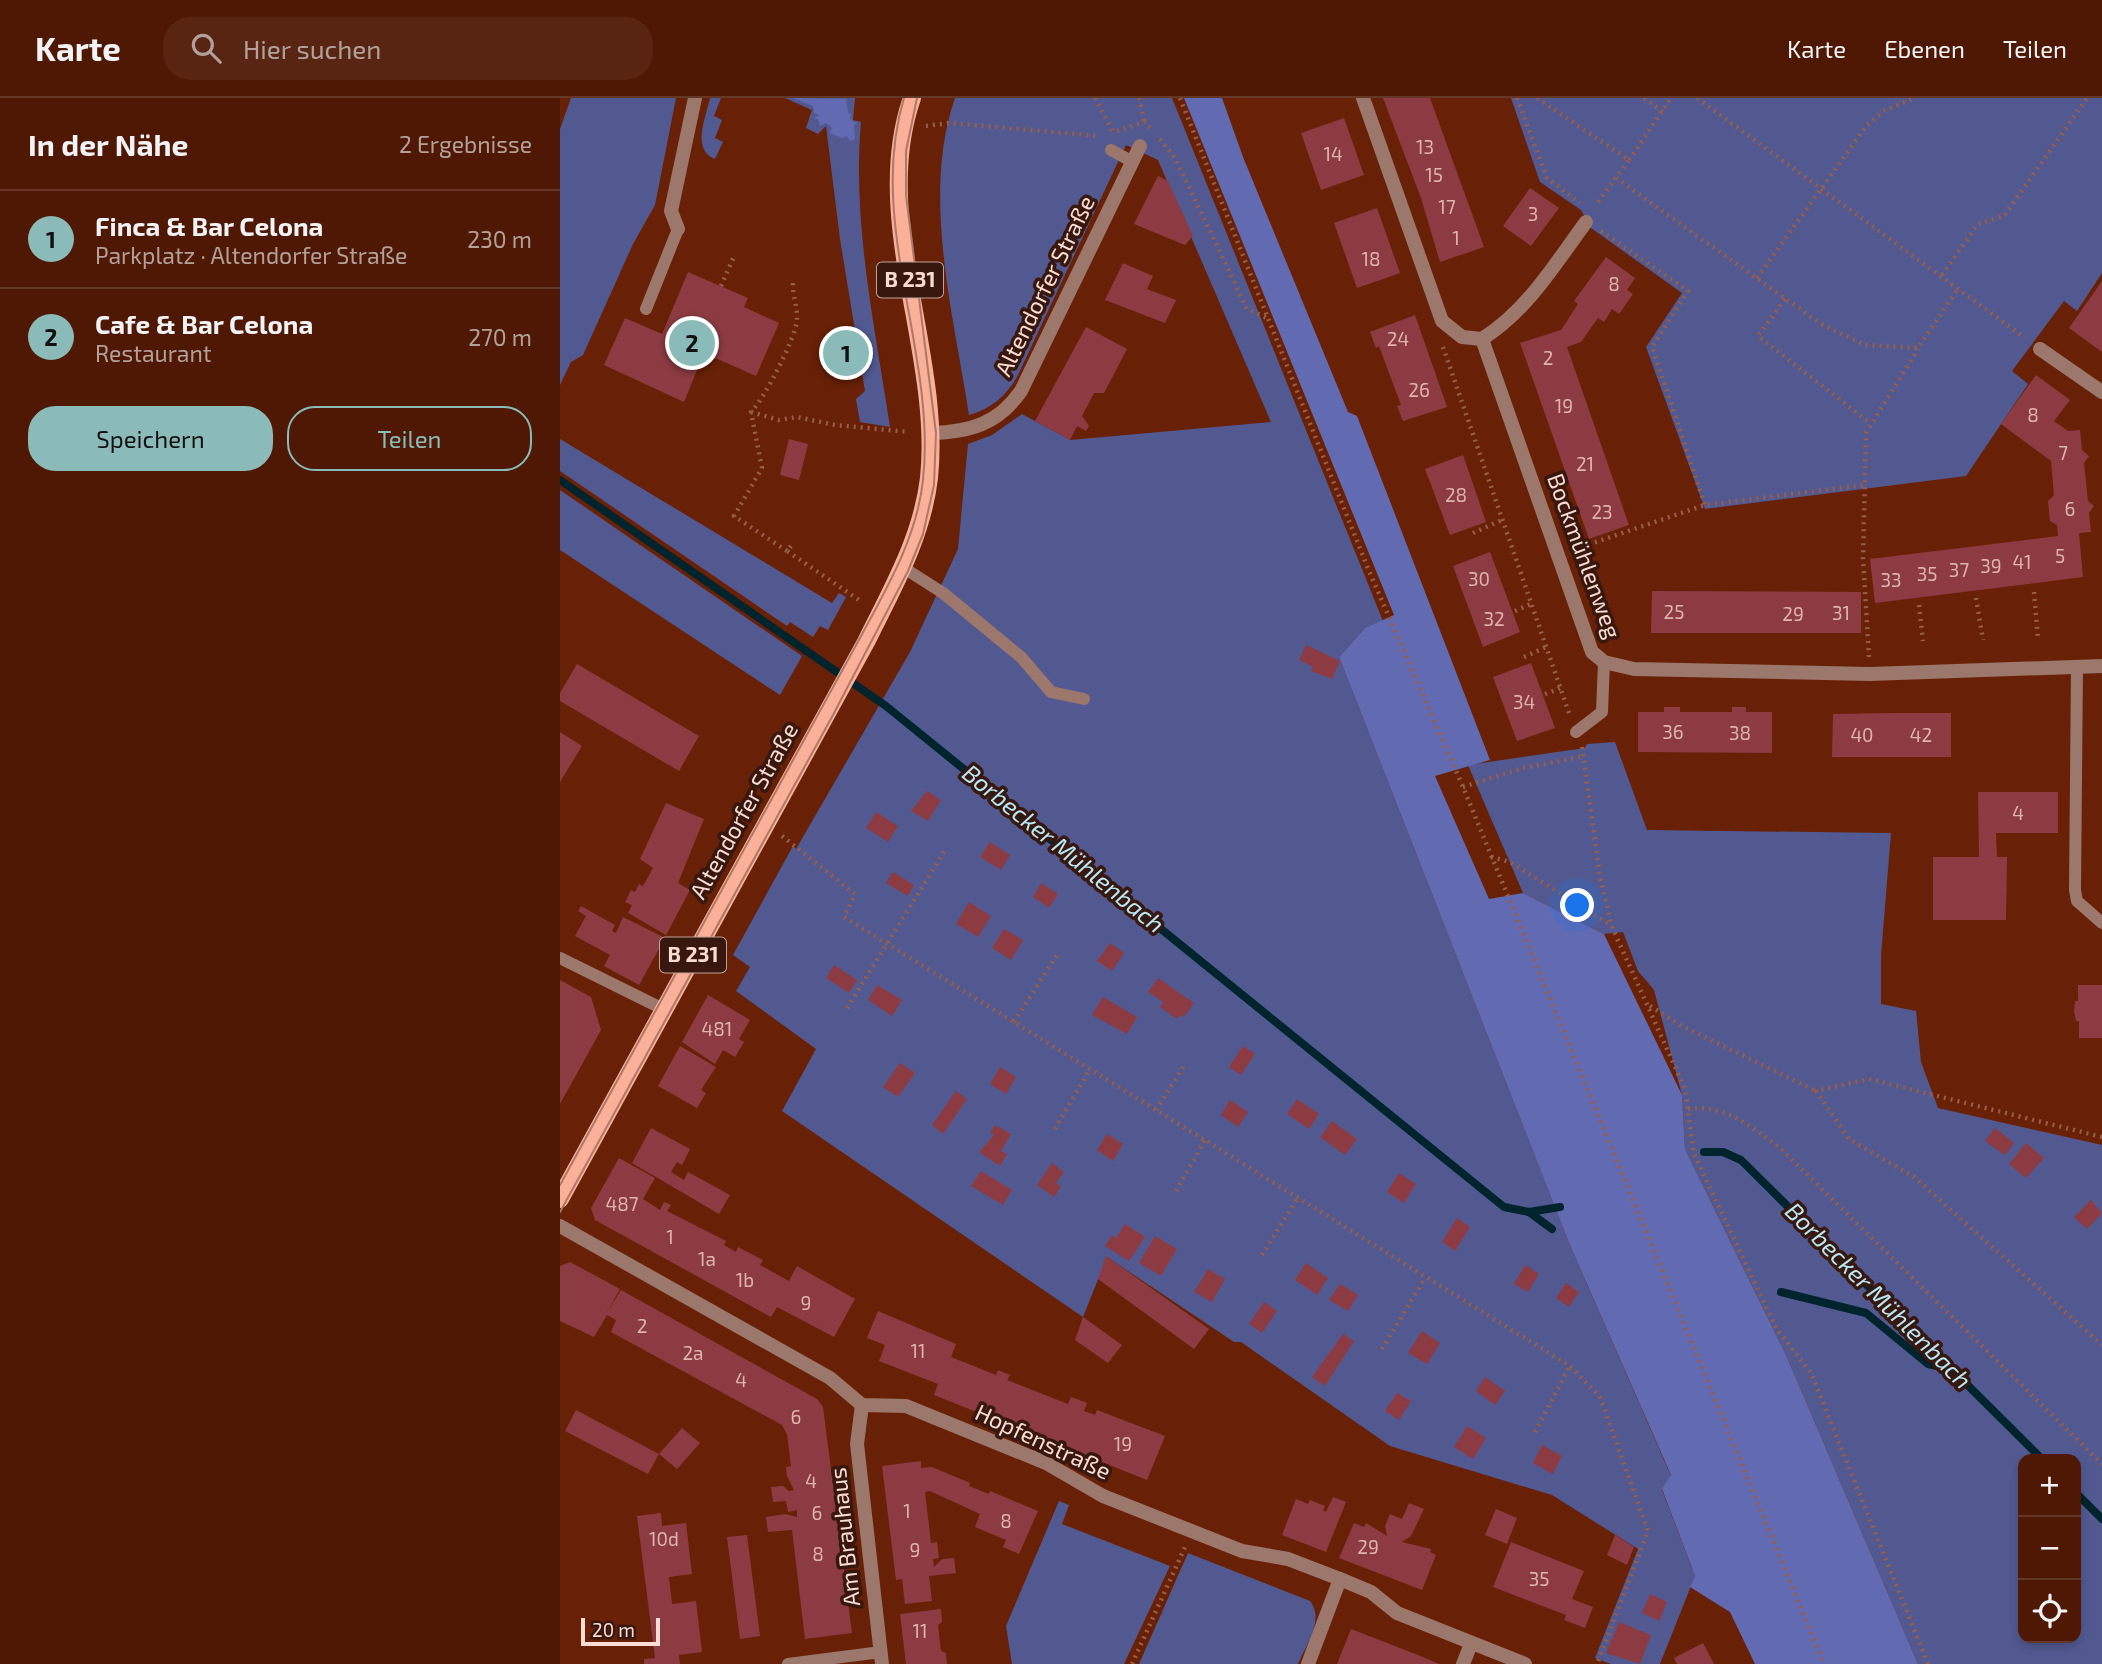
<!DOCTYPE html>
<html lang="de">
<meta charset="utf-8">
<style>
:root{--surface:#4e1804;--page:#582513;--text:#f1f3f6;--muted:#b3a09a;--line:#653726;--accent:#8bbbb9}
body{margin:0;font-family:"Exo 2",sans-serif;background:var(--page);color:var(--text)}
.controls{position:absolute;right:21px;bottom:21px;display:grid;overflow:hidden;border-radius:14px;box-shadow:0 4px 10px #0003}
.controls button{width:63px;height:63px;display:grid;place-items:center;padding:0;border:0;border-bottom:2px solid var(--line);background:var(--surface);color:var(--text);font:35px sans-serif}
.scale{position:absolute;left:21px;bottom:18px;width:79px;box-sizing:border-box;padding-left:7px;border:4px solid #f9ddd5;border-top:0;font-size:19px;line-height:24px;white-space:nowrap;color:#f9ddd5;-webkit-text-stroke:5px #38180e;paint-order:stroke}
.you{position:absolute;left:1018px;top:808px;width:24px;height:24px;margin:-18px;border:5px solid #fff;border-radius:50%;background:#1a73e8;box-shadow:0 0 0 10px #1a73e833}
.badge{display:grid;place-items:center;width:46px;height:46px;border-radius:50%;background:var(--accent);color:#111;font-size:23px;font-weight:700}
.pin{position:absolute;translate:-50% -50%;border:4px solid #fff;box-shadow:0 2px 7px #0006}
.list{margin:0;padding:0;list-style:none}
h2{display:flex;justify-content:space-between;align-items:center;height:91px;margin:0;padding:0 28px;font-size:30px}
h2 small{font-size:23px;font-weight:400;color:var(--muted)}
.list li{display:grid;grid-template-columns:46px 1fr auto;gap:21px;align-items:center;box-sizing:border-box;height:98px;padding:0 28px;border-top:2px solid var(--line)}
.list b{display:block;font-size:26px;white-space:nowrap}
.list p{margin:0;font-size:23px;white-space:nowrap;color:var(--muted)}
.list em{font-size:23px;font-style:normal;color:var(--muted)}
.actions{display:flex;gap:14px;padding:21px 28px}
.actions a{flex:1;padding:16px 0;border:2px solid var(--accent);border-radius:28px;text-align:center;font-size:24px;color:var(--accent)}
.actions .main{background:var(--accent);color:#111}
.icon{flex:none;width:38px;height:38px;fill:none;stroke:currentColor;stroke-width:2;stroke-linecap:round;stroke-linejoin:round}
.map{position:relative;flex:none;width:1542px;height:1566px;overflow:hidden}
header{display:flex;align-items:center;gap:42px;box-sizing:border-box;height:98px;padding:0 35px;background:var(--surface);border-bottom:2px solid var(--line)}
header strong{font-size:33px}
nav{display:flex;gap:38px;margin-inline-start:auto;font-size:24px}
.search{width:490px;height:63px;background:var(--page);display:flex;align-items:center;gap:18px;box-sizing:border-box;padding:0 24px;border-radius:28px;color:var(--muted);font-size:26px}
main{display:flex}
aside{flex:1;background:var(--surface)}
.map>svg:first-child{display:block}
.green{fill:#525991;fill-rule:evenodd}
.forest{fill:#626ab2}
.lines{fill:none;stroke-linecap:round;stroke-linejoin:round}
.stream{stroke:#00242e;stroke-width:8}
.building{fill:#8d3b42}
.path{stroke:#985e4a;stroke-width:4.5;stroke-dasharray:2 5;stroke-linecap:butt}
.service{stroke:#9c776b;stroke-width:12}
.minor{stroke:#9c776b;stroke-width:14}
.primary{stroke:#fbb099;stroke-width:18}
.tram{stroke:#ac7967;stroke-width:2}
.labels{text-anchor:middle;stroke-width:7;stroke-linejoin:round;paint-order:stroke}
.number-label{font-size:19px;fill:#deb4b0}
.shield{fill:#38180e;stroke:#bfa299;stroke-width:2}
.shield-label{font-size:21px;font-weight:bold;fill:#f9ddd5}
.street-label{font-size:23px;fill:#f9ddd5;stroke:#38180e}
.water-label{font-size:24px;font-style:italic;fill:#b6eaf9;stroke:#38180e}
</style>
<header>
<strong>Karte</strong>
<div class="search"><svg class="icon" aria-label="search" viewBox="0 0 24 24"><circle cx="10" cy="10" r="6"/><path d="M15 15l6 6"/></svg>Hier suchen</div>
<nav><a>Karte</a><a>Ebenen</a><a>Teilen</a></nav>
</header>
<main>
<aside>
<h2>In der Nähe<small>2 Ergebnisse</small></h2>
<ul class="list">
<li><span class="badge">1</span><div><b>Finca &amp; Bar Celona</b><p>Parkplatz · Altendorfer Straße</p></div><em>230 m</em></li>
<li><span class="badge">2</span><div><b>Cafe &amp; Bar Celona</b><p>Restaurant</p></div><em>270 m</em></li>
</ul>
<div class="actions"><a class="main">Speichern</a><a>Teilen</a></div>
</aside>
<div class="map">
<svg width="1542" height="1566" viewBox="0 0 1542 1566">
<rect width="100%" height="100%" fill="#682006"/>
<g class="green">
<path d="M11,0H116L95,107L73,146L23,257L11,264L0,287V31Z"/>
<path d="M150,0H161L154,18L162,22L155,40L163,44L155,61C131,52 146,19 150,0Z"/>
<path d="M225,0H295L293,22L301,24C292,125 315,229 330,329L300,324L296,301L305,293L280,141L266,28L258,36L246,30L252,12Z"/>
<path d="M395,0H612L823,523L805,530L779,559L1009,1145L1111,1378L1102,1392L1135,1478L1100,1566H1051L1035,1560L1078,1451L992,1397L830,1348L681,1244H674L547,1159L523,1219L222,1013L256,951L176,893L190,869L173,857L233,748L236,751L350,554L398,451L408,346L432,337L462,316L510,342L711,324L598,62L566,47L457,279C445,299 431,311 409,317C394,218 361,97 395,0Z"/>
<path d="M951,0H1542V175L1517,213L1504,203L1452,273L1468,286L1406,378L1145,411L1086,249L1122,195L1031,130L1021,112L980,84Z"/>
<path d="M0,341L272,505L279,495L286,499L268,532L260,528L253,539L230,524L227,528L0,373Z"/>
<path d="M0,392L242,558L220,597L0,452Z"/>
<path d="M1055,644L1087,732L1331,735L1321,857V906L1356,913L1361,964L1378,1010L1542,1047V1566H1358L1226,1257L1125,1051L1122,997L1094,892L1078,873L1063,834L1044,836L963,795L908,667L1025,650L1027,646ZM1463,1361H1516V1540H1463Z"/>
<path d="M499,1403L509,1407L502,1426L610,1468L564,1566H452L446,1528Z"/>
<path d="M628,1455L750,1503C765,1521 746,1547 738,1566H579Z"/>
</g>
<g class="forest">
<path d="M233,0L286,1L288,15L292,17L289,20L297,26L294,27L295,41L291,43L286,38L283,40L269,35L272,30L266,25L260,28L258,21L254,20L260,17L254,15L253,8Z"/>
<path d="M624,0H662L683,59L788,314L797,318L930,662L875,678L929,801L963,795L1044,836L1122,997L1125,1051L1226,1257L1358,1566H1195L1170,1514L1130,1489L1135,1478L1102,1391L1111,1377L1009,1145L779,559L805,530L834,517Z"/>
</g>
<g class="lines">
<g class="stream">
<path d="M0,382L326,608L944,1109L969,1114L1000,1109"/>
<path d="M1144,1054H1163L1181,1062L1482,1361"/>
<path d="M969,1114L992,1131"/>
<path d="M1221,1194L1306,1215L1368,1266L1391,1271"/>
<path d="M1516,1395L1542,1421"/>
</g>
</g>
<g class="building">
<path d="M823,0H870L924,149L880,164L861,100Z"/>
<path d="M784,20L804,77L761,92L741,35Z"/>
<path d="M598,78L608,83L633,138L625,147L574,126Z"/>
<path d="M970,90L999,110L971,148L943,128Z"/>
<path d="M817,110L840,175L797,190L774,125Z"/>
<path d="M1046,159L1075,180L1067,192L1073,196L1059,216L1052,211L1044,224L1038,220L1021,244L1007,249L1069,427L1029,441L960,245L1001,232L1018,206L1014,203Z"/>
<path d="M563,165L593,178L587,191L616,202L605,225L545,202Z"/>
<path d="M128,174L188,200L184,209L219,225L196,278L144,255L124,304L44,267L65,220L102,236Z"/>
<path d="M1542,183V254L1509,230Z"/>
<path d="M855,217L887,309L843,323L837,308L841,307L819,248L816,250L810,234Z"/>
<path d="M526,229L567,251L544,295H534L522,318L529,328L526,333L517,328L510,342L475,323Z"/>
<path d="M1476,277L1510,302L1494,323L1508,333L1520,332L1522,352L1529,358L1524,365L1528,403L1534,408L1529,415L1531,434L1519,435L1523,479L1315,505L1310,461L1498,438L1497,427L1490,423L1488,403L1494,397L1491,363L1441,326Z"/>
<path d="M229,341L248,346L239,382L220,377Z"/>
<path d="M903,357L926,424L890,437L865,371Z"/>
<path d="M930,454L960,534L923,549L893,468Z"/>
<path d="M1092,493L1301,494V535H1091Z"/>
<path d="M746,547L780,563L772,581L751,573L753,569L739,562Z"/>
<path d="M971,565L995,630L957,643L933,579Z"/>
<path d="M17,566L139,638L119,673L0,603V595Z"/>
<path d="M1104,609H1120V614H1172V609H1186V614H1212V655L1078,654V614H1104Z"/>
<path d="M1331,615H1391V659H1272L1273,616Z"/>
<path d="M0,634L22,648L0,684Z"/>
<path d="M367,693L381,702L368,723L351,713Z"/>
<path d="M1418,694H1498V735H1436L1437,759H1447L1446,822H1373V759H1419Z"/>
<path d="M106,705L144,721L118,785L130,792L106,837L68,815L72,807L65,804L71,792L75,794L79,786L83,788L93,770L80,761Z"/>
<path d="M316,714L338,728L328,744L306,730Z"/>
<path d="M430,744L450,757L441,772L420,759Z"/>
<path d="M333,774L354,787L348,798L326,785Z"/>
<path d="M481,785L498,796L489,810L473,799Z"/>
<path d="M409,804L431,818L418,839L396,826Z"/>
<path d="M21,808L55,827L52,833L56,835L63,819L105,840L79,887L44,868L50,857L15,838L26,818L18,813Z"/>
<path d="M444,831L463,842L451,862L432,850Z"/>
<path d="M550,845L564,855L552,873L537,863Z"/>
<path d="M274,867L297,882L289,895L266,880Z"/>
<path d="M598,880L634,905L624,919L621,917L617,921L600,909L603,904L588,894Z"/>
<path d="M0,882L31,899L41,932L0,1006Z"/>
<path d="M317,887L342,902L332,918L308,902Z"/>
<path d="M1518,887H1542V940H1519V923H1516L1514,913L1515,903H1518Z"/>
<path d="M148,897L190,922L179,941L184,944L175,959L163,952L155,966L122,944Z"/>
<path d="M543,899L577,919L567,936L532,917Z"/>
<path d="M120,948L156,969L141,992L146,995L137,1010L98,988Z"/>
<path d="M683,948L695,956L681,977L669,969Z"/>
<path d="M340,965L355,975L338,999L323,989Z"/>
<path d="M440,969L456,979L446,996L430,986Z"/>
<path d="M396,993L407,1001L383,1036L372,1027Z"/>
<path d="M737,1001L759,1016L749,1031L727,1016Z"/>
<path d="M670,1002L688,1014L678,1029L661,1017Z"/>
<path d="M772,1023L797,1041L785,1057L760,1039Z"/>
<path d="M435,1027L451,1036L441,1053L447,1056L440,1068L419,1054L434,1037L430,1035Z"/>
<path d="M91,1030L130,1051L122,1067L117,1064L111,1074L124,1082L128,1074L170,1097L159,1116L72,1065Z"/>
<path d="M1435,1030L1454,1045L1445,1057L1425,1043Z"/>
<path d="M547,1036L563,1046L553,1063L537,1052Z"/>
<path d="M1466,1045L1484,1060L1466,1080L1449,1066Z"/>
<path d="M59,1060L95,1080L83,1101L100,1112L104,1104L111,1107L107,1113L166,1143L164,1147L176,1154L178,1149L203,1162L200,1167L229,1183L237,1168L295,1201L274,1239L217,1209L211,1219L35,1122L31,1110Z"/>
<path d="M492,1065L504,1074L496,1085L501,1088L494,1099L477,1087Z"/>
<path d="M421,1073L452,1092L443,1107L411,1088Z"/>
<path d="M839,1075L856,1086L844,1105L827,1094Z"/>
<path d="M1531,1102L1542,1115L1527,1131L1514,1119Z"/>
<path d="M897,1120L910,1129L895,1153L882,1144Z"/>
<path d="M565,1126L585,1139L569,1163L545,1148L552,1137L556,1140Z"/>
<path d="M595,1138L617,1151L601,1178L579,1165Z"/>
<path d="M546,1158L649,1231L634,1251L538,1181Z"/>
<path d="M10,1164L60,1191L46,1216L61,1192L257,1301L263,1309L292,1535L245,1541L232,1432L208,1434L206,1419L225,1416L237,1419V1412L228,1414L226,1403L213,1404L211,1389L223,1388L229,1393L234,1392L227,1378L226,1369L231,1368L227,1336L222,1327L51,1234L56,1222L47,1217L34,1239L0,1223V1168Z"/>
<path d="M746,1165L768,1180L757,1197L735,1182Z"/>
<path d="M965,1167L979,1176L968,1194L954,1186Z"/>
<path d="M648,1171L665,1181L652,1204L634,1194Z"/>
<path d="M1006,1185L1019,1194L1009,1209L996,1200Z"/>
<path d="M780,1186L798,1197L788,1213L769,1202Z"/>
<path d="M704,1204L717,1213L702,1235L689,1226Z"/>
<path d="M318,1213L396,1246L391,1259L436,1277L438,1272L450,1277L447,1282L508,1306L511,1299L527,1305L524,1313L535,1317L537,1312L605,1338L587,1382L374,1297L378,1286L319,1263L325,1247L307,1240Z"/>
<path d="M523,1219L562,1247L548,1265L515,1242Z"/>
<path d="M862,1233L880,1245L867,1266L848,1255Z"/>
<path d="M783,1236L794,1243L765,1288L752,1279Z"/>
<path d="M925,1279L945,1293L935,1307L916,1293Z"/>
<path d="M837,1295L851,1303L839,1322L825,1313Z"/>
<path d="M16,1312L99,1356L122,1330L140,1345L117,1371L99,1356L88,1376L5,1333Z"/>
<path d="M907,1328L926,1340L913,1361L894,1349Z"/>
<path d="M982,1347L1002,1358L993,1376L973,1365Z"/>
<path d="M361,1363V1370L372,1369L410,1385L409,1388L429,1396L430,1393L478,1413L459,1456L443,1449L446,1442L415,1429L420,1416L370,1393L365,1394L371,1445L377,1444L379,1460L373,1461L374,1469L382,1461L394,1460L396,1475L369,1478L372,1503L345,1506L342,1481L336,1482L322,1368Z"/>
<path d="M773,1399L786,1404L766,1454L722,1437L736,1401L748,1406L750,1402L765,1408L763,1412L766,1414Z"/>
<path d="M849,1405L864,1411L851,1438L842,1444L871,1451L870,1454L876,1457L862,1492L779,1460L794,1425L804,1429L806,1425L827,1438L825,1428L830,1416L842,1421Z"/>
<path d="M936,1411L957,1420L947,1446L925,1437Z"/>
<path d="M101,1415L102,1428L126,1425L132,1476L109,1479L112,1506L136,1503L142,1554L119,1557L120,1566H84V1561L95,1560L77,1418Z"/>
<path d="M187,1437L200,1538L180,1541L167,1439Z"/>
<path d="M1055,1437L1074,1449L1067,1467L1047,1457Z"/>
<path d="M951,1444L1024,1473L1012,1501L1033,1509L1025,1530L1004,1522L1006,1517L933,1489Z"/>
<path d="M1090,1496L1107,1504L1099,1523L1082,1515Z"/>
<path d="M381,1511L382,1524L378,1527L381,1553L386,1555L387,1566H346L340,1516Z"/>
<path d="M1059,1524L1091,1537L1080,1566L1046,1555Z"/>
<path d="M791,1531L858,1557L879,1566H777Z"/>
<path d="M1143,1545L1154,1566H1117L1114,1560Z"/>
</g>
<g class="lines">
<g class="path">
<path d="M535,0L553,34"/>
<path d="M579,0L585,27"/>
<path d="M620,0L809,473L903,689L1264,1566"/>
<path d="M957,0L987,80L1020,105"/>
<path d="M977,0L1069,62L1035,108"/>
<path d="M1084,0L1103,14"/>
<path d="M1137,0L1465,240"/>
<path d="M366,28L389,25L539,38"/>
<path d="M557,33L585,24L592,32"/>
<path d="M600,41L615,60L687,211L709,221"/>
<path d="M1069,62L1111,0"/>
<path d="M1056,80L1261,226L1305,247L1358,250L1399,189"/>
<path d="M1041,133L1128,193L1092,249L1145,407"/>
<path d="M1382,177L1418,126L1444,118L1527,0"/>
<path d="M1197,180L1307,27L1324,13L1354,0"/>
<path d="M161,188L174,158"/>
<path d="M1225,201L1198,238L1310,325"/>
<path d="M883,249L1010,618"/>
<path d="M191,314L219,322L237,319L275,327L349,334"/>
<path d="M913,435L942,422"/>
<path d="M231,448L227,453L302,504"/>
<path d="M1015,451L1145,407L1304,387"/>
<path d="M227,453L174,418L202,370L191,314C204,301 236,240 237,221C238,210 232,198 233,183"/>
<path d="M1474,494L1478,541"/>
<path d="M1416,500L1423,542"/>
<path d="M1359,507L1363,543"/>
<path d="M955,513L971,506"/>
<path d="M964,559L986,549"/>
<path d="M1309,559L1303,460L1306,335L1358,251"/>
<path d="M985,596L1001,590"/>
<path d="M1022,649L1040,779L1052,829L1125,991L1134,1056L1216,1230L1251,1275L1368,1566"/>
<path d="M903,689L963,670L1025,658"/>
<path d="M222,738L295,796L284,819L1010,1268L1040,1299L1088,1433L1037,1566"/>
<path d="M931,759L950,764L1052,828"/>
<path d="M1090,908L1122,928L1256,993"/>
<path d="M287,910L384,754"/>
<path d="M454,924L499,854"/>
<path d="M1128,1011C1165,1006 1190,1028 1219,1049L1542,1366"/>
<path d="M596,1012L625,966"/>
<path d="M495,1031L530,971"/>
<path d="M1542,1039L1309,981L1256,993L1289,1041L1354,1079L1542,1247"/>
<path d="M616,1093L645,1042"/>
<path d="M702,1157L738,1100"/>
<path d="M822,1251L865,1180"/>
<path d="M975,1334L1010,1268"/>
<path d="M572,1566L625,1449"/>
</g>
<g class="service">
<path d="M551,52L573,64"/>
<path d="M86,211L118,131"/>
<path d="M344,470L383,495L461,559L491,594L524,601"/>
<path d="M1517,569L1515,792L1517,803L1542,825"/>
<path d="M1016,634L1042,614L1044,564"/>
<path d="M0,860L103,911"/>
<path d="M228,1566L321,1554"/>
</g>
<g class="minor">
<path d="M803,0L882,223L902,239L922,241L1032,554L1044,564L1074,571L1310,576L1542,568"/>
<path d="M118,131L111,113L135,0"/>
<path d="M922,241C967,213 995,166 1026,124"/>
<path d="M1480,251L1542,294"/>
<path d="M371,335C410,334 438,326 461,293L580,48"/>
<path d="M0,1128L270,1280L302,1307L346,1308L486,1365L543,1398L682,1453L728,1461L780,1481L811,1494L837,1515L965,1566"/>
<path d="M302,1307L297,1346L322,1566"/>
<path d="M748,1566L780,1481"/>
<path d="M903,1566L911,1546"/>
</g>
<path class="primary" d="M0,1101L306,544C332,491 362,440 369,380C382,256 310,120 352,0"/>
<g class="tram">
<path d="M0,1087L300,540C327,490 357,439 363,382C377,255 306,126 344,0"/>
<path d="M0,1114L273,617L348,473L363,436L374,387L376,335L346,97V53L357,0"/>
</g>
</g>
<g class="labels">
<g class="number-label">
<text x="865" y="56">13</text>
<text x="773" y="63">14</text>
<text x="874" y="84">15</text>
<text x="887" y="116">17</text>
<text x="973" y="123">3</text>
<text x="896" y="147">1</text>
<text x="811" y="168">18</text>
<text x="1054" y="193">8</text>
<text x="838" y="248">24</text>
<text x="988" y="267">2</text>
<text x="859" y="299">26</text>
<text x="1004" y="315">19</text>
<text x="1473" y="324">8</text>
<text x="1503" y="362">7</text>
<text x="1025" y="373">21</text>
<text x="896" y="404">28</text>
<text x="1510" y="418">6</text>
<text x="1042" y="421">23</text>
<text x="1500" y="465">5</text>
<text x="1462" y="471">41</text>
<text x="1431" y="475">39</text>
<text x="1399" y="479">37</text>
<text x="1367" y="483">35</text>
<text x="919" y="488">30</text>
<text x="1331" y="489">33</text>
<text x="1114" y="521">25</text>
<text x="1281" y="522">31</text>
<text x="1233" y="523">29</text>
<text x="934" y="528">32</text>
<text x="964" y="611">34</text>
<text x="1113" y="641">36</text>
<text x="1180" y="642">38</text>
<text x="1302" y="644">40</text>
<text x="1361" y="644">42</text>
<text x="1458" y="722">4</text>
<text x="157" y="938">481</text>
<text x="62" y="1113">487</text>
<text x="110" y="1146">1</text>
<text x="147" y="1168">1a</text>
<text x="185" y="1189">1b</text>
<text x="246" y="1212">9</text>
<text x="82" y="1235">2</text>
<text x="358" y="1260">11</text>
<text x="133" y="1262">2a</text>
<text x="181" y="1289">4</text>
<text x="236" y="1326">6</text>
<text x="563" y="1353">19</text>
<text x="251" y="1390">4</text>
<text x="347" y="1420">1</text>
<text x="257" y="1422">6</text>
<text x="446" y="1430">8</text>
<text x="104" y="1448">10d</text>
<text x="808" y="1456">29</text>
<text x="355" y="1459">9</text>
<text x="258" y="1463">8</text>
<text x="979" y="1488">35</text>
<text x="360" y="1540">11</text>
</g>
<g class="shield">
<rect x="317" y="164.5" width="66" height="35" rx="5"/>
<rect x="100" y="839.5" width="66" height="35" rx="5"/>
</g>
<g class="shield-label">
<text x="350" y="189">B 231</text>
<text x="133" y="864">B 231</text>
</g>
<g class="street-label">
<text transform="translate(485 188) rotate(-64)" y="8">Altendorfer Straße</text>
<text transform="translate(1024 458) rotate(70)" y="8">Bockmühlenweg</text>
<text transform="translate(184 713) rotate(-61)" y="8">Altendorfer Straße</text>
<text transform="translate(483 1344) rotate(25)" y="8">Hopfenstraße</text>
<text transform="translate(285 1439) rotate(-96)" y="8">Am Brauhaus</text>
</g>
<g class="water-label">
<text transform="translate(503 751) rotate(39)" y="8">Borbecker Mühlenbach</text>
<text transform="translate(1318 1198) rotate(45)" y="8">Borbecker Mühlenbach</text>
</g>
</g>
</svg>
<div class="controls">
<button>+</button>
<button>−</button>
<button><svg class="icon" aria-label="locate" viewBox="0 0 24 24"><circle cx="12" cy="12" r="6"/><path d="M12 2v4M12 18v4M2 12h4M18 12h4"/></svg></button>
</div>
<div class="scale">20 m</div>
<div class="you"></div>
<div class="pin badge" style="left:286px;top:255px">1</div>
<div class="pin badge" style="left:132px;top:245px">2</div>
</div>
</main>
